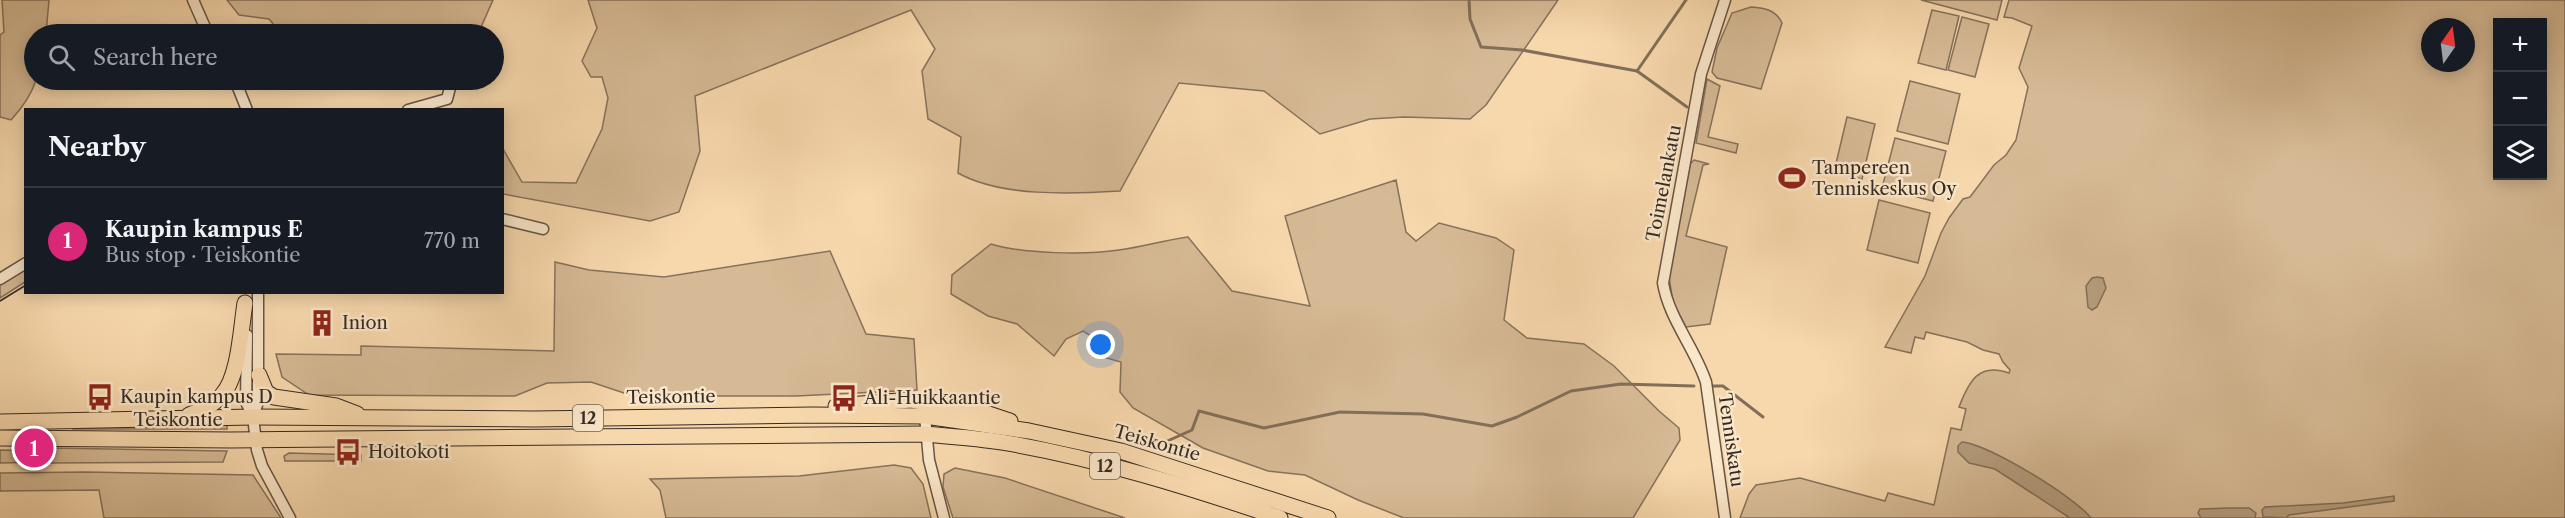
<!DOCTYPE html>
<meta charset="utf-8">
<style>
:root{--surface:#171b24;--page:#20242c;--text:#f1f3f6;--muted:#9ea1a6;--line:#363941;--accent:#db2777}
body{margin:0;font-family:"Libre Caslon Text",serif;background:var(--page);color:var(--text)}
.controls{position:absolute;right:18px;top:18px;display:grid;overflow:hidden;border-radius:0px;box-shadow:0 3px 15px #0003}
.controls button{width:54px;height:54px;display:grid;place-items:center;padding:0;border:0;border-bottom:2px solid var(--line);background:var(--surface);color:var(--text);font:30px sans-serif}
.compass{position:absolute;left:2421px;top:18px;width:54px;height:54px;border-radius:50%;background:var(--surface);box-shadow:0 3px 15px #0003;rotate:14deg}
.you{position:absolute;left:1101px;top:345px;width:21px;height:21px;margin:-15px;border:4px solid #fff;border-radius:50%;background:#1a73e8;box-shadow:0 0 0 9px #1a73e833}
.badge{display:grid;place-items:center;width:39px;height:39px;border-radius:50%;background:var(--accent);color:#fff;font-size:20px;font-weight:700}
.pin{position:absolute;translate:-50% -50%;border:3px solid #fff;box-shadow:0 2px 6px #0006}
.list{margin:0;padding:0;list-style:none}
h2{display:flex;justify-content:space-between;align-items:center;height:78px;margin:0;padding:0 24px;font-size:26px}
h2 small{font-size:20px;font-weight:400;color:var(--muted)}
.list li{display:grid;grid-template-columns:39px 1fr auto;gap:18px;align-items:center;box-sizing:border-box;height:108px;padding:0 24px;border-top:2px solid var(--line)}
.list b{display:block;font-size:22px;white-space:nowrap}
.list p{margin:0;font-size:20px;white-space:nowrap;color:var(--muted)}
.list em{font-size:20px;font-style:normal;color:var(--muted)}
.icon{flex:none;width:33px;height:33px;fill:none;stroke:currentColor;stroke-width:2;stroke-linecap:round;stroke-linejoin:round}
.map{position:relative;flex:none;width:2565px;height:518px;overflow:hidden}
.search{position:absolute;background:var(--surface);box-shadow:0 3px 15px #0003;left:24px;top:24px;width:480px;height:66px;display:flex;align-items:center;gap:15px;box-sizing:border-box;padding:0 21px;border-radius:33px;color:var(--muted);font-size:22px}
.panel{position:absolute;background:var(--surface);box-shadow:0 3px 15px #0003;left:24px;top:108px;width:480px;height:186px;border-radius:0px}
.map>svg:first-child{display:block}
.green{fill:#d6ba95;stroke:#86725c;stroke-width:1.5;fill-rule:evenodd}
.water{fill:#b59d7d;stroke:#826f59;stroke-width:1.5}
.lines{fill:none;stroke-linecap:round;stroke-linejoin:round}
.stream{stroke:#826f59;stroke-width:3}
.minor-casing{stroke:#665645;stroke-width:13}
.highway-casing{stroke:#352a23;stroke-width:17}
.minor{stroke:#fae6c9;stroke-width:10}
.highway{stroke:#f7d8ac;stroke-width:15}
.tram{stroke:#352a23;stroke-width:1.5}
.labels{text-anchor:middle;stroke-width:5;stroke-linejoin:round;paint-order:stroke}
.shield{fill:#fae6c9;stroke:#706255;stroke-width:1.5}
.shield-label{font-size:16px;font-weight:bold;fill:#352a23}
.poi-label{font-size:18px;fill:#352a23;stroke:#fae6c9;text-anchor:start}
.street-label{font-size:18px;fill:#352a23;stroke:#fae6c9}
</style>
<div class="map">
<svg width="2565" height="518" viewBox="0 0 2565 518">
<rect width="100%" height="100%" fill="#f7d8ac"/>
<filter id="stains"><feTurbulence type="fractalNoise" baseFrequency=".00333" numOctaves="4"/><feColorMatrix values="0 0 0 0 .2 0 0 0 0 .09 0 0 0 0 .02 0 0 0 .5 -.17"/></filter>
<radialGradient id="worn" r=".72"><stop offset=".6" stop-color="#630" stop-opacity="0"/><stop offset="1" stop-color="#630" stop-opacity=".3"/></radialGradient>
<g class="green">
<path d="M2,0H49L46,34H34L36,80C31,96 22,108 11,120L0,117V35L4,32Z"/>
<path d="M227,0H493L478,34H271L274,25L269,19L239,15Z"/>
<path d="M588,0H1558L1486,105L1470,119L1404,117L1370,119L1320,134L1264,91L1179,83L1120,191C1071,194 1001,197 958,173L961,137L928,119L922,71L935,49L911,10L695,96L700,151L679,212L650,221L503,194V149L522,182L576,183L602,129L608,98L602,77H591L582,61L597,28Z"/>
<path d="M1921,0H2002L1997,20Z"/>
<path d="M2009,0H2565V518H1740L1749,494L1756,485L1800,478L1885,501L1888,493L1934,505L1951,428L1961,430L1966,409L1959,407C1969,381 1979,362 2009,373L2010,370L2003,362L1999,354L1983,350L1967,342L1926,332L1924,339L1915,337L1911,353L1885,347L1925,276L1941,233L1949,218L1963,199L1970,197L1994,165L2006,155L2016,140L2028,87L2019,68L2032,26L2012,18L2004,17ZM2498,22H2542V176H2498ZM2430,27H2466V63H2430Z"/>
<path d="M1751,7C1765,8 1776,10 1782,23L1761,89L1717,78L1712,72L1717,48L1732,13Z"/>
<path d="M1932,10L1959,16L1946,70L1918,63Z"/>
<path d="M1962,17L1989,24L1975,77L1948,70Z"/>
<path d="M1707,79L1720,86L1708,137L1738,144L1736,153L1696,143Z"/>
<path d="M1910,81L1960,94L1948,144L1897,131Z"/>
<path d="M1847,117L1875,124L1862,179L1834,172Z"/>
<path d="M1895,138L1946,151L1933,201L1882,188Z"/>
<path d="M1694,160L1709,164L1703,165L1686,236L1727,247L1710,324L1686,327L1673,302L1669,277L1690,164Z"/>
<path d="M1396,180L1406,232L1416,241L1439,223L1496,238L1514,250L1504,320L1527,338L1584,344L1614,366L1659,411L1679,428L1680,440L1633,518H1404L1358,500L1305,475L1268,471L1203,448L1133,408L1120,392L1121,362L1103,357L1096,339L1083,331L1066,339L1054,356L1017,324L988,316L951,294L952,275L991,244C1024,254 1085,255 1119,250C1142,247 1165,240 1188,237L1232,291L1310,306L1285,216Z"/>
<path d="M1879,200L1930,213L1918,263L1867,250Z"/>
<path d="M830,251L866,334L914,339L917,390L796,396H633L591,382L547,383L515,396L309,395L282,377L276,354L361,355V346L554,351L555,262L589,270L664,277Z"/>
<path d="M25,269V282L0,298V285Z"/>
<path d="M227,423V429H73V426Z"/>
<path d="M50,448L227,451L223,462L49,463L48,460Z"/>
<path d="M0,450L35,451L44,454V462L0,463Z"/>
<path d="M289,453L361,455V461H285L284,456Z"/>
<path d="M894,465L911,468L923,484L931,518H666L660,490L650,479L799,476Z"/>
<path d="M955,468L1005,478L1125,518H953L943,487L944,474Z"/>
<path d="M85,472L253,475L281,518H104L99,490L0,491V473Z"/>
</g>
<g class="water">
<path d="M2097,277L2103,278L2106,288L2097,307L2092,310L2088,307L2086,286L2092,278Z"/>
<path d="M1962,442C1988,444 2075,497 2091,518H2070L1995,469L1969,463L1958,452V446Z"/>
<path d="M2394,496V501L2289,515L2286,518L2263,517L2262,510L2265,507L2343,503Z"/>
<path d="M2229,508H2249L2256,513L2255,518H2201L2198,513L2200,509Z"/>
</g>
<g class="lines">
<g class="stream">
<path d="M1469,0L1470,19L1481,47L1522,50L1637,71L1687,107"/>
<path d="M1637,71L1686,0"/>
<path d="M1711,386H1723L1763,417"/>
<path d="M1163,443L1192,430L1199,411L1264,428L1340,412L1423,414L1492,426L1517,417L1571,391L1621,384L1694,386"/>
</g>
<defs>
<g id="minor">
<path d="M193,0L208,34"/>
<path d="M235,80L247,110"/>
<path d="M408,110L447,99L452,80"/>
<path d="M502,219L543,229"/>
<path d="M0,279L26,263"/>
<path d="M247,335L246,402L253,417L257,450L262,466L290,518"/>
<path d="M925,416L929,460L944,518"/>
<path d="M253,417L258,402V292"/>
<path d="M1725,518L1706,382C1695,348 1669,319 1663,283L1701,74L1725,0"/>
</g>
<g id="highway">
<path d="M259,375L266,392L274,397L336,406L357,414"/>
<path d="M836,406L911,400L983,412L1010,421"/>
<path d="M189,415C200,411 214,405 222,395C239,377 241,328 245,303"/>
<path d="M0,422L253,417L534,419L811,415L925,416L1029,431L1121,451L1328,518"/>
<path d="M0,438L231,440L925,434C953,437 980,438 1007,443C1100,459 1192,488 1280,518"/>
</g>
</defs>
<use href="#minor" class="minor-casing"/>
<use href="#highway" class="highway-casing"/>
<use href="#minor" class="minor"/>
<use href="#highway" class="highway"/>
<path class="tram" d="M0,301L26,285"/>
</g>
<defs>
<symbol id="stadium-bare" viewBox="-9 -9 18 18"><path d="M0-5a6.5 5 0 1 0 0 10a6.5 5 0 1 0 0-10ZM-3.5-1.8h7v3.6h-7Z" fill="#8f2418" stroke="#fae6c9" stroke-width="2.5" paint-order="stroke"/></symbol>
<symbol id="building-bare" viewBox="-9 -9 18 18"><path d="M-4-6H4V6H1V3H-1V6H-4ZM-2.5-4.3h1.7v1.8h-1.7ZM.8-4.3h1.7v1.8H.8ZM-2.5-1h1.7V.8h-1.7ZM.8-1h1.7V.8H.8Z" fill="#8f2418" stroke="#fae6c9" stroke-width="2.5" paint-order="stroke"/></symbol>
<symbol id="bus-bare" viewBox="-9 -9 18 18"><path d="M-5-6H5V4H4V6H2V4H-2V6H-4V4H-5ZM-3.5-4V0h7V-4ZM-3.5 1.2v1.5H-2V1.2ZM2 1.2v1.5H3.5V1.2Z" fill="#8f2418" stroke="#fae6c9" stroke-width="2.5" paint-order="stroke"/></symbol>
</defs>
<g fill-rule="evenodd">
<use href="#stadium-bare" x="1773" y="159" width="38" height="38"/>
<use href="#building-bare" x="303" y="304" width="38" height="38"/>
<use href="#bus-bare" x="81" y="378" width="38" height="38"/>
<use href="#bus-bare" x="825" y="379" width="38" height="38"/>
<use href="#bus-bare" x="329" y="433" width="38" height="38"/>
</g>
<g class="labels">
<g class="shield">
<rect x="573" y="405" width="30" height="26" rx="4.5"/>
<rect x="1090" y="453" width="30" height="26" rx="4.5"/>
</g>
<g class="shield-label">
<text x="588" y="424">12</text>
<text x="1105" y="472">12</text>
</g>
<g class="poi-label">
<text x="1812" y="174">Tampereen<tspan x="1812" dy="21">Tenniskeskus Oy</tspan></text>
<text x="342" y="329">Inion</text>
<text x="120" y="403">Kaupin kampus D</text>
<text x="864" y="404">Ali-Huikkaantie</text>
<text x="368" y="458">Hoitokoti</text>
</g>
<g class="street-label">
<text transform="translate(1664 183) rotate(-79)" y="6">Toimelankatu</text>
<text transform="translate(671 397) rotate(-1)" y="6">Teiskontie</text>
<text x="178" y="426">Teiskontie</text>
<text transform="translate(1731 440) rotate(82)" y="6">Tenniskatu</text>
<text transform="translate(1157 443) rotate(16)" y="6">Teiskontie</text>
</g>
</g>
<rect width="100%" height="100%" filter="url(#stains)"/>
<rect width="100%" height="100%" fill="url(#worn)"/>
</svg>
<div class="controls">
<button>+</button>
<button>−</button>
<button><svg class="icon" aria-label="layers" viewBox="0 0 24 24"><path d="M12 4l9 5-9 5-9-5zM3 14l9 5 9-5"/></svg></button>
</div>
<svg class="compass" viewBox="-18 -18 36 36"><path d="M0-13l5 13h-10z" fill="#e53935"/><path d="M0 13l5-13h-10z" fill="#9ea1a6"/></svg>
<div class="you"></div>
<div class="pin badge" style="left:34px;top:448px">1</div>
<div class="search"><svg class="icon" aria-label="search" viewBox="0 0 24 24"><circle cx="10" cy="10" r="6"/><path d="M15 15l6 6"/></svg>Search here</div>
<section class="panel">
<h2>Nearby<small></small></h2>
<ul class="list">
<li><span class="badge">1</span><div><b>Kaupin kampus E</b><p>Bus stop · Teiskontie</p></div><em>770 m</em></li>
</ul>
</section>
</div>
